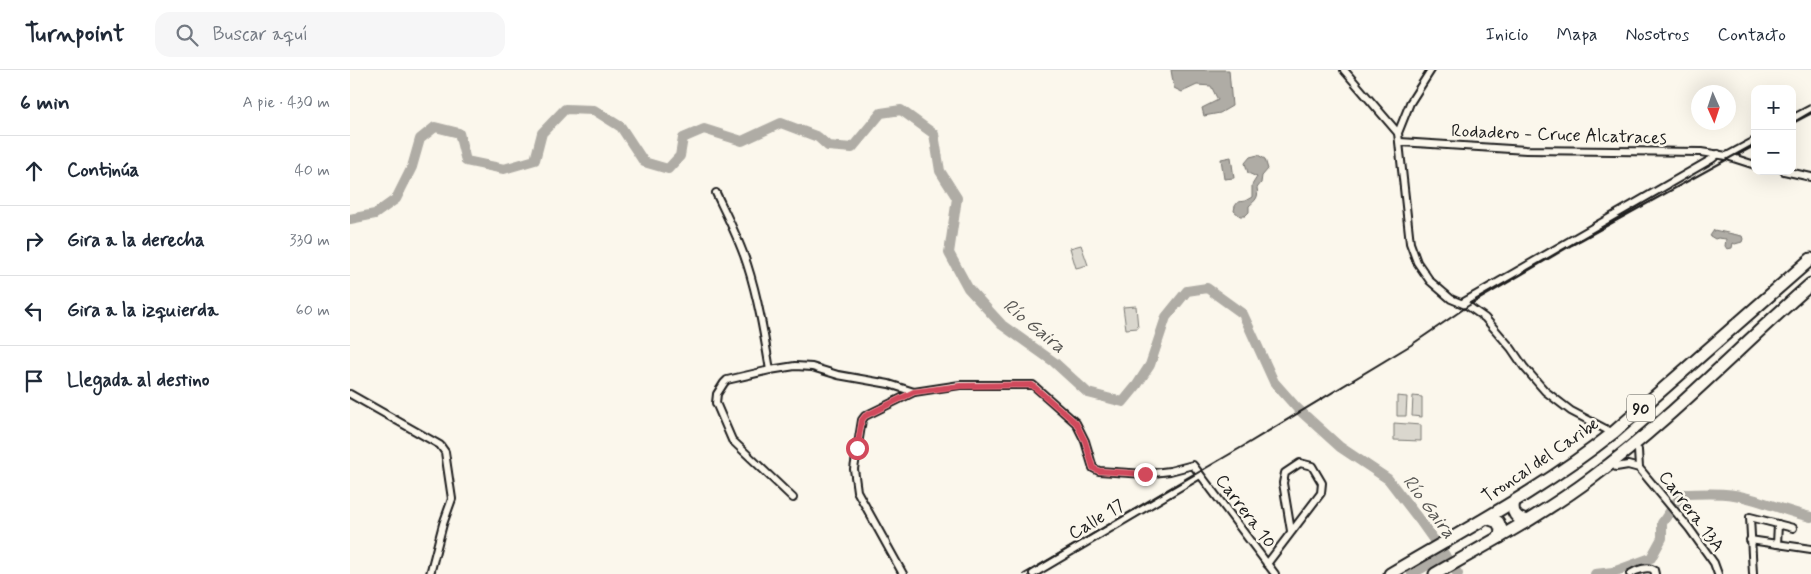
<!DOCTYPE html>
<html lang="es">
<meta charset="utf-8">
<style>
:root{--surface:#fff;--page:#f6f6f7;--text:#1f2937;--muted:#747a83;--line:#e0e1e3}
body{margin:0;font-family:Mynerve,sans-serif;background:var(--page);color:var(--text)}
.controls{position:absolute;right:15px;top:15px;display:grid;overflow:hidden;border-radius:10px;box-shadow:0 5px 20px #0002}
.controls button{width:45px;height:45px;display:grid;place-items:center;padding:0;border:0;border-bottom:1px solid var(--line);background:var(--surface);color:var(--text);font:25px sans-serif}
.compass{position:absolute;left:1341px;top:15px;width:45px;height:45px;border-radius:50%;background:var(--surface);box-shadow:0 5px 20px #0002;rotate:177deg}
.stop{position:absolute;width:15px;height:15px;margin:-11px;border:4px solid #d1495b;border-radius:50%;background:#fff}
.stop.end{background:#d1495b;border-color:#fff;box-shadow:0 1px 5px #0008}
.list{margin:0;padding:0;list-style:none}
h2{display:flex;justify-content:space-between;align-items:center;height:65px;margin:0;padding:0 20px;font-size:21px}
h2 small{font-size:16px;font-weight:400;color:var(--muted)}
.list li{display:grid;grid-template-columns:32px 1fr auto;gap:15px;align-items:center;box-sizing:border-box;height:70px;padding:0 20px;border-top:1px solid var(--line)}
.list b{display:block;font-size:19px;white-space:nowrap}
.list em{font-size:16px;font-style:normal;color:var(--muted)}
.icon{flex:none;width:28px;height:28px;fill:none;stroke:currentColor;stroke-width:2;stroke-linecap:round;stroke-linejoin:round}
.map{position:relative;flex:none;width:1461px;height:504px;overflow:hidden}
header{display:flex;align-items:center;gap:30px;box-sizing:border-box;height:70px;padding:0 25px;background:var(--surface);border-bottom:1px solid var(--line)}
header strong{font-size:24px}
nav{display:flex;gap:28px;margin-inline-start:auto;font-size:18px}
.search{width:350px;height:45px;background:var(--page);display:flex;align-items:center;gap:12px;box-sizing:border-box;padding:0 18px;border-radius:15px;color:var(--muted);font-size:19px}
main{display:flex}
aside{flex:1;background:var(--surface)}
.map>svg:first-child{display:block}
.green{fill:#dad7ce;stroke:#7b7a75}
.water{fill:#afaca5;stroke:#74726e}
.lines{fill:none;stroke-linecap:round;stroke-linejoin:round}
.river{stroke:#afaca5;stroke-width:10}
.street-casing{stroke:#1c1c1c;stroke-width:10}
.highway-casing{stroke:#1c1c1c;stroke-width:15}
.street{stroke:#fbf7ec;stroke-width:6}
.highway{stroke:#fbf7ec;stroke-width:11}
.rail{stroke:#1c1c1c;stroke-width:2}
.route{stroke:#d1495b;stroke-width:6}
.labels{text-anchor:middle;stroke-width:5;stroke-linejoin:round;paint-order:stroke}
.shield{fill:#fbf7ec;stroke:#5f5e5a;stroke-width:1}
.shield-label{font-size:16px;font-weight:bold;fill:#1c1c1c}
.street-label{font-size:18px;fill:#1c1c1c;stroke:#fbf7ec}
.water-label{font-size:19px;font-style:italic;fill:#575653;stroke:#fbf7ec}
</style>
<header>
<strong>Turnpoint</strong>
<div class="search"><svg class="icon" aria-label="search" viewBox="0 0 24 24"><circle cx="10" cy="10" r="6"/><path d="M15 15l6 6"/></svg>Buscar aquí</div>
<nav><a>Inicio</a><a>Mapa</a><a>Nosotros</a><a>Contacto</a></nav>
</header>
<main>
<aside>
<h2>6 min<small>A pie · 430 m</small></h2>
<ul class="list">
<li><svg class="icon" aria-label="ahead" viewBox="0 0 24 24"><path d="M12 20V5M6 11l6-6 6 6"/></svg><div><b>Continúa</b></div><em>40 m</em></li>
<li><svg class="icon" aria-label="right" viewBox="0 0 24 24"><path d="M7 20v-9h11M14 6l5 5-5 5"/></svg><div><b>Gira a la derecha</b></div><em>330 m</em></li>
<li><svg class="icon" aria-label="left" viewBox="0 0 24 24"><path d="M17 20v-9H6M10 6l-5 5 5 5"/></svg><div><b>Gira a la izquierda</b></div><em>60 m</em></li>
<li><svg class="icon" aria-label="arrive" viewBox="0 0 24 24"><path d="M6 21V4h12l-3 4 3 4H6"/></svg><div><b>Llegada al destino</b></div></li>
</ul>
</aside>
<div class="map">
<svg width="1461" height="504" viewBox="0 0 1461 504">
<rect width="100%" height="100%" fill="#fbf7ec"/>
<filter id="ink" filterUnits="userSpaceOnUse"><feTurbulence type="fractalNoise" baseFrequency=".02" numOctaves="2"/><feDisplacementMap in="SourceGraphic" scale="10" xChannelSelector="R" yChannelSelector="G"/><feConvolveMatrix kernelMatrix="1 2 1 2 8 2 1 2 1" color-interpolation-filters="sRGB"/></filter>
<g filter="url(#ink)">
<g class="green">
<path d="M731,175L738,195L726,198L720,178Z"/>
<path d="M786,236L788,258L776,259L773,237Z"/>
<path d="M1047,326L1057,327L1056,346H1047Z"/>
<path d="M1063,326L1072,327V347L1062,346Z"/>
<path d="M1044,353L1071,355V371L1044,370Z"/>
</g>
<g class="water">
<path d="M821,0H879L882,36L870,43L854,46L852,38L868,30L861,16L847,15L832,22L824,18Z"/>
<path d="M908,85L915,89L918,99L912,106L911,113L907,118C909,127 906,130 899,136V142L895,146H890L884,141L885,136L888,132L895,131L902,127V115L907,107L898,103L895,93L900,87Z"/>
<path d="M881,87L884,108L874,109L871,89Z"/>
<path d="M1364,160L1392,166L1393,169L1392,172L1385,174L1383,173L1382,178L1377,179L1375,176L1376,169L1368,168L1365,169L1360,166Z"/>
</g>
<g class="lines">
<g class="river">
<path d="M0,149L25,144L46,129L62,97L70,69L85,57L109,63L116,91L154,99L185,90L192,63L215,39L244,40L271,57L294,92L318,99L330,86L333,68L354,59L392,71L431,53L468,67L478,76L502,78L531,43L551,40L584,64L590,101L607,128L599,183L618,218L652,255L704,292L738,323L773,332L787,315L800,295L816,247L837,221L857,218L893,244L924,312L947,338L990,377L1038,409L1071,452L1108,504"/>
<path d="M1062,504L1095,485L1092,481"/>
<path d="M1245,504L1263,502L1301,488L1312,468V453L1332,424C1346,424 1361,423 1375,424C1404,426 1432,441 1461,447"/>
</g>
<defs>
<g id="street">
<path d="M994,0L1048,63L1060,173L1067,192L1080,211L1101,229L1118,236L1135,248L1161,278L1174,297L1195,321L1221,341L1263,363"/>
<path d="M1442,49L1461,39"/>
<path d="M1048,63L1060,33L1081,0"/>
<path d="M1050,72L1176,80L1351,82L1377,86L1405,95"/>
<path d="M1377,86L1405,71"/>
<path d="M1434,101L1461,107"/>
<path d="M366,123C377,146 389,169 397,194C408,228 414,264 420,300"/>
<path d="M1112,233L1362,89L1368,84"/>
<path d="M0,324L90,375L95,382L102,429L93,454L80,504"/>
<path d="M1288,380L1289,398L1339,458L1364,493L1368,504"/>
<path d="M1266,397L1278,395L1289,398"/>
<path d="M443,428L382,370L366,333L367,324L374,313L377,310L420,300L445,296L462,297L488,305L539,314L564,322L610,315H683L726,353L735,371L743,398L749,401L795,404L820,401L843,395L925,504"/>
<path d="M1400,470L1461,479"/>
<path d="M1427,474L1428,454"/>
<path d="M917,494L971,423L972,413L962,396L950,393L935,403L933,413L941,461"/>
<path d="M553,504L507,421L504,399L512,350L515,346L564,322"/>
<path d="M683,504L850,405"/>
<path d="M1280,504C1286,500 1298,496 1304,500L1305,504"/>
<path d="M1403,504L1400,447L1443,458"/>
</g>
<g id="highway">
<path d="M1164,432C1161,442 1166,449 1177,451"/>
<path d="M1137,448L1148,452L1151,459L1150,467"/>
<path d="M1040,504C1116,459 1194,418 1263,363L1461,189"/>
<path d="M1085,504C1139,473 1194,444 1243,407C1321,349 1388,278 1461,214"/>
</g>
</defs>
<use href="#street" class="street-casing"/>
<use href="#highway" class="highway-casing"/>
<use href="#street" class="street"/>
<use href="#highway" class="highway"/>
<g class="rail">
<path d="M1442,53L1461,42"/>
<path d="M674,504L892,377L1061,275L1118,236L1222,175L1405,74"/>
</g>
</g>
</g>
<g class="lines" filter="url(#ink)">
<path class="route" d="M507,378L512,350L515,346L564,322L610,316L682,315L726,353L735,371L743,398L749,401L795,404"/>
</g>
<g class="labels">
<rect class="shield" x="1277" y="324.5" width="28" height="27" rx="4"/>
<g class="shield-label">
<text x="1291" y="344">90</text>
</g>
<g class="street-label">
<text transform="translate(1209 64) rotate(2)" y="6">Rodadero - Cruce Alcatraces</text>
<text transform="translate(1190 390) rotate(-34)" y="6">Troncal del Caribe</text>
<text transform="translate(896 441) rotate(53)" y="6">Carrera 10</text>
<text transform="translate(1342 441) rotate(53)" y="6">Carrera 13A</text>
<text transform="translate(746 449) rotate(-31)" y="6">Calle 17</text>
</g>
<g class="water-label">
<text transform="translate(685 255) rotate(39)" y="7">Río Gaira</text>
<text transform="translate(1080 436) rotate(53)" y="7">Río Gaira</text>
</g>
</g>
</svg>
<div class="controls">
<button>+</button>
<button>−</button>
</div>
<svg class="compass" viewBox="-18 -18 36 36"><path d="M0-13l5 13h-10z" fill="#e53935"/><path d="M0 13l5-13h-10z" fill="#747a83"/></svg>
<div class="stop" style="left:507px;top:378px"></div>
<div class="stop end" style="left:795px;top:404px"></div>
</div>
</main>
